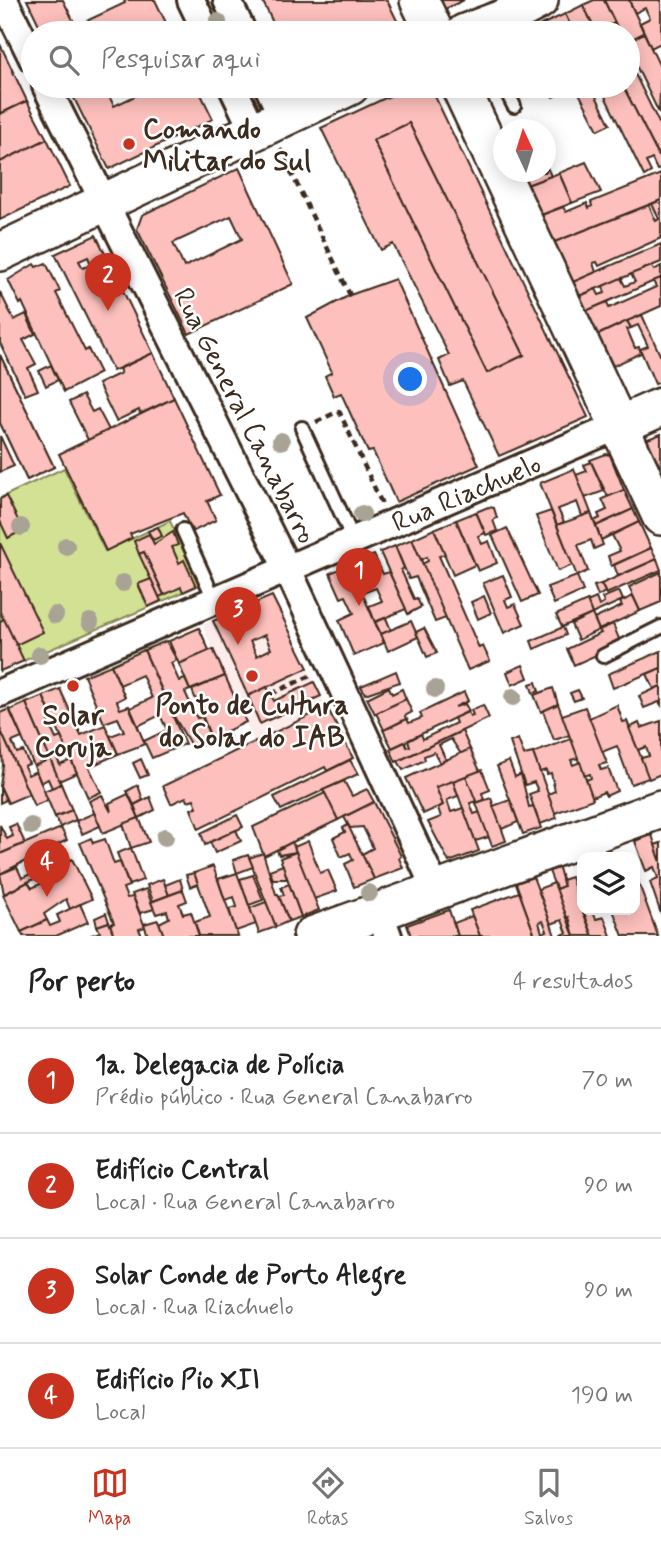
<!DOCTYPE html>
<html lang="pt">
<meta charset="utf-8">
<style>
:root{--surface:#fff;--page:#f6f6f6;--text:#222;--muted:#767676;--line:#e0e0e0;--accent:#c8321e}
body{margin:0;font-family:Mynerve,sans-serif;background:var(--page);color:var(--text)}
.controls{position:absolute;right:21px;bottom:21px;display:grid;overflow:hidden;border-radius:14px;box-shadow:0 4px 18px #0003}
.controls button{width:63px;height:63px;display:grid;place-items:center;padding:0;border:0;border-bottom:2px solid var(--line);background:var(--surface);color:var(--text);font:35px sans-serif}
.compass{position:absolute;left:493px;top:119px;width:63px;height:63px;border-radius:50%;background:var(--surface);box-shadow:0 4px 18px #0003;rotate:356deg}
.you{position:absolute;left:411px;top:380px;width:24px;height:24px;margin:-18px;border:5px solid #fff;border-radius:50%;background:#1a73e8;box-shadow:0 0 0 10px #1a73e833}
.badge{display:grid;place-items:center;width:46px;height:46px;border-radius:50%;background:var(--accent);color:#fff;font-size:23px;font-weight:700}
.pin{position:absolute;translate:-50% -58px;filter:drop-shadow(0 2px 4px #0008)}
.pin::after{content:'';position:absolute;top:37px;width:24px;height:21px;background:inherit;clip-path:polygon(0 0,100% 0,50% 100%)}
.list{margin:0;padding:0;list-style:none}
h2{display:flex;justify-content:space-between;align-items:center;height:91px;margin:0;padding:0 28px;font-size:30px}
h2 small{font-size:23px;font-weight:400;color:var(--muted)}
.list li{display:grid;grid-template-columns:46px 1fr auto;gap:21px;align-items:center;box-sizing:border-box;height:105px;padding:0 28px;border-top:2px solid var(--line)}
.list b{display:block;font-size:26px;white-space:nowrap}
.list p{margin:0;font-size:23px;white-space:nowrap;color:var(--muted)}
.list em{font-size:23px;font-style:normal;color:var(--muted)}
.icon{flex:none;width:38px;height:38px;fill:none;stroke:currentColor;stroke-width:2;stroke-linecap:round;stroke-linejoin:round}
.map{position:relative;flex:none;width:661px;height:936px;overflow:hidden}
.search{position:absolute;background:var(--surface);box-shadow:0 4px 18px #0003;left:21px;right:21px;top:21px;height:77px;display:flex;align-items:center;gap:18px;box-sizing:border-box;padding:0 24px;border-radius:38px;color:var(--muted);font-size:26px}
.sheet{height:511px;background:var(--surface)}
nav{display:flex;justify-content:space-around;align-items:center;box-sizing:border-box;height:98px;border-top:2px solid var(--line);background:var(--surface);font-size:19px;color:var(--muted)}
nav a{display:grid;justify-items:center;gap:4px}
nav .on{color:var(--accent)}
.map>svg:first-child{display:block}
.built{fill:#feeceb}
.green{fill:#d3e194;stroke:#878659;stroke-width:2}
.building{fill:#fdc0bc;stroke:#3b2a1e;stroke-width:2;fill-rule:evenodd}
.lines{fill:none;stroke-linecap:round;stroke-linejoin:round}
.lane-casing{stroke:#3b2a1e;stroke-width:18}
.street-casing{stroke:#3b2a1e;stroke-width:32}
.secondary-casing{stroke:#3b2a1e;stroke-width:42}
.path{stroke:#3b2a1e;stroke-width:4.5;stroke-dasharray:7 5;stroke-linecap:butt}
.lane{stroke:#fff;stroke-width:12}
.street{stroke:#fff;stroke-width:26}
.secondary{stroke:#fff;stroke-width:37}
.tree{fill:#a8a394}
.poi-dot{fill:#c8321e;stroke:#fff;stroke-width:2.5}
.labels{text-anchor:middle;stroke-width:5;stroke-linejoin:round;paint-order:stroke}
.poi-label{font-size:28px;font-weight:bold;fill:#3b2a1e;stroke:#fff}
.street-label{font-size:28px;fill:#3b2a1e;stroke:#fff}
</style>
<div class="map">
<svg width="661" height="936" viewBox="0 0 661 936">
<rect width="100%" height="100%" fill="#fff"/>
<filter id="ink" filterUnits="userSpaceOnUse"><feTurbulence type="fractalNoise" baseFrequency=".0143" numOctaves="2"/><feDisplacementMap in="SourceGraphic" scale="14" xChannelSelector="R" yChannelSelector="G"/><feConvolveMatrix kernelMatrix="1 2 1 2 8 2 1 2 1" color-interpolation-filters="sRGB"/></filter>
<g filter="url(#ink)">
<path class="built" d="M272,596L327,707L254,742L202,625Z"/>
<path class="green" d="M64,468L105,551L170,521L200,585L0,671V498Z"/>
<g class="building">
<path d="M27,0H63L76,26L125,3L124,0H155L171,33H43Z"/>
<path d="M262,0H387L401,29L392,33H278Z"/>
<path d="M439,0H464L443,10Z"/>
<path d="M594,0H604L615,23L608,26L614,33H597L583,5Z"/>
<path d="M604,0H629L644,33L628,41V33H620Z"/>
<path d="M629,0H661V43L651,48L640,23L650,18L645,8L635,13Z"/>
<path d="M583,5L597,33H574L565,14Z"/>
<path d="M565,14L574,33H548L543,24Z"/>
<path d="M543,24L548,33H524Z"/>
<path d="M644,33L661,69L659,113L628,49V41Z"/>
<path d="M0,44L27,101L0,114Z"/>
<path d="M628,60L661,127L660,159L623,86H628Z"/>
<path d="M68,86H104L114,106L156,86H197L213,119L109,169Z"/>
<path d="M411,86H430L588,417L499,456L463,381L450,386L439,360L449,355L393,244L381,250L321,128ZM409,123L524,355L487,373L373,140Z"/>
<path d="M547,86H588L578,91L575,86L553,97Z"/>
<path d="M591,86L610,124L598,130L578,91Z"/>
<path d="M600,86H623L661,161V169L657,170L652,159L646,162L651,172L644,176Z"/>
<path d="M27,101L47,139L0,162V114Z"/>
<path d="M409,123L524,355L487,373L373,140Z"/>
<path d="M47,139L70,186L0,220V162Z"/>
<path d="M586,162L601,192L572,203L559,173Z"/>
<path d="M546,165L551,176L527,185L520,172H546Z"/>
<path d="M239,168L293,284L189,334L137,229L142,215ZM231,216L242,239L184,267L173,243Z"/>
<path d="M559,173L572,203L541,215L527,185Z"/>
<path d="M661,174V200L552,243L539,216L563,207L566,212L587,203L589,208L592,206L591,202Z"/>
<path d="M661,200V238L599,266L597,262L593,263L596,272L571,283L552,243L649,205L656,221L659,219L652,204Z"/>
<path d="M96,235L153,353L113,371L55,254ZM88,257L91,264L83,268L79,261Z"/>
<path d="M661,244V262L579,296L573,282Z"/>
<path d="M46,263L60,291L56,293L85,351L88,349L100,373L64,392L22,302L20,304L8,280L34,264L36,267Z"/>
<path d="M652,266L654,270L661,266V278L584,312L578,297L596,289L599,295L605,293L603,286L621,278L625,286L635,282L631,274Z"/>
<path d="M661,278V306L595,336L586,311L607,302L609,308L656,287L653,281Z"/>
<path d="M395,279L479,465L396,502L373,451L368,452L341,393L334,396L325,376L332,372L307,318L350,295Z"/>
<path d="M0,292L14,320L26,314L35,334L23,340L36,364L28,368L38,390L25,395L0,343Z"/>
<path d="M642,315L661,357V382L655,384L640,349L648,346L638,325L631,328L627,321Z"/>
<path d="M627,321L631,328L627,329L635,348L639,347L641,353L613,366L598,335Z"/>
<path d="M153,353L174,398L140,414L139,410L116,421L98,384L121,373L119,369Z"/>
<path d="M0,355L54,467L43,472L41,468L37,470L39,474L27,480L0,423Z"/>
<path d="M0,355L54,467L27,480L0,423Z"/>
<path d="M51,365L58,380L46,386L39,371Z"/>
<path d="M83,395L92,412L98,409L109,430L88,440L69,402Z"/>
<path d="M174,398L220,495L207,501L216,520L192,532L183,513L130,534L132,538L106,551L59,454Z"/>
<path d="M661,434V474L645,440Z"/>
<path d="M0,436L14,466L0,472Z"/>
<path d="M606,454L610,455L624,490L608,497L590,460Z"/>
<path d="M591,462L604,491L585,498L576,475L587,471L584,465Z"/>
<path d="M574,469L591,513L582,516L577,502L558,509L564,522L557,525L540,483Z"/>
<path d="M624,490L633,509L596,526L594,521L600,518L598,514L607,510L602,499Z"/>
<path d="M6,496L23,530L8,538L0,521V499Z"/>
<path d="M488,507L494,508L497,518L493,520L497,531L486,535L476,512Z"/>
<path d="M633,509L639,522L601,540L596,526Z"/>
<path d="M551,511L573,565L558,571L536,516Z"/>
<path d="M476,512L485,533L478,536L482,544L489,541L497,563L478,571L456,520Z"/>
<path d="M591,513L603,545L594,549L591,540L578,545L588,571L577,576L557,525Z"/>
<path d="M456,520L475,565L453,575L434,529Z"/>
<path d="M639,522L651,548L611,566L608,556L620,551L612,535Z"/>
<path d="M158,527L162,536L153,540L148,531Z"/>
<path d="M507,528L538,595L522,602L492,535Z"/>
<path d="M434,529L445,554L439,556L479,648L483,646L490,661L468,670L422,564L428,561L427,557L421,560L412,539Z"/>
<path d="M173,532L178,545L172,547L179,563L184,560L196,586L183,592L181,587L164,595L144,552L139,554L134,541L149,534L154,544Z"/>
<path d="M412,539L446,618L435,622L416,577L409,579L395,546Z"/>
<path d="M0,543L43,632L16,645L0,612Z"/>
<path d="M395,546L404,568L401,570L414,599L417,598L421,607L408,614L380,552Z"/>
<path d="M651,548L657,559L618,576L614,565Z"/>
<path d="M144,552L164,595L159,597L139,554Z"/>
<path d="M374,555L383,574L389,572L406,609L375,622L369,606L382,601L376,588L363,593L351,564Z"/>
<path d="M657,559L661,570L606,594L601,584Z"/>
<path d="M350,565L384,643L354,656L339,620L354,613L346,596L341,598L330,573Z"/>
<path d="M661,572V602L640,611L629,587Z"/>
<path d="M503,575L512,597L505,600L508,607L515,604L524,624L504,633L483,583Z"/>
<path d="M577,576L583,591L554,604L547,587Z"/>
<path d="M151,579L161,601L148,607L138,584Z"/>
<path d="M601,584L605,592L598,596L594,586Z"/>
<path d="M619,591L623,600L592,614L587,602L596,598L599,606L604,603L602,598Z"/>
<path d="M272,596L308,668L248,696L213,621ZM265,635L271,649L257,656L250,641Z"/>
<path d="M484,596L491,613L478,619L471,602Z"/>
<path d="M633,596L640,611L599,630L594,619L622,606L620,602Z"/>
<path d="M587,601L592,614L562,627L556,615Z"/>
<path d="M592,614L599,630L578,640L571,624Z"/>
<path d="M386,618L391,630L381,634L375,622Z"/>
<path d="M4,619L24,661L0,671V621Z"/>
<path d="M411,621L418,637L388,651L381,634Z"/>
<path d="M613,624L621,644L574,665L567,649L601,633L599,630Z"/>
<path d="M563,627L566,635L534,649L531,641Z"/>
<path d="M199,628L209,650L179,664L169,641Z"/>
<path d="M424,628L437,653L427,657L416,632Z"/>
<path d="M166,641L177,660L171,663L179,681L185,679L190,690L185,692L197,718L202,717L212,741L193,749L172,713L144,650Z"/>
<path d="M213,649L225,676L190,690L179,664Z"/>
<path d="M144,650L185,744L152,758L144,741L167,730L160,715L138,726L130,708L152,698L142,675L120,685L111,665Z"/>
<path d="M661,651V668L613,688L608,674Z"/>
<path d="M111,665L125,697L117,701L120,709L129,706L145,744L118,754L110,736L124,731L118,718L104,723L84,676Z"/>
<path d="M523,665L528,678L512,685L507,672Z"/>
<path d="M661,668V686L654,689L647,674Z"/>
<path d="M396,671L400,682L365,694L361,686Z"/>
<path d="M225,676L246,722L227,731L230,737L214,745L192,690Z"/>
<path d="M314,682L321,696L260,724L248,696L267,687L274,701Z"/>
<path d="M536,682L539,691L533,693L530,684Z"/>
<path d="M661,686V705L659,702L644,708L639,696Z"/>
<path d="M389,687L392,694L402,689L406,699L375,714L367,698Z"/>
<path d="M553,688L558,704L541,712L534,695Z"/>
<path d="M60,689L81,735L105,725L118,754L89,767L101,792L88,798L43,696Z"/>
<path d="M578,690L582,698L574,701L570,693Z"/>
<path d="M464,692L468,701L455,707L465,704L469,711L392,748L383,730L407,719L409,723L422,718L420,713Z"/>
<path d="M43,696L53,720L48,722L56,739L61,737L67,752L56,756L60,765L71,760L77,773L59,781L26,703Z"/>
<path d="M406,699L412,712L405,716L406,719L384,730L376,713Z"/>
<path d="M26,703L50,759L34,766L10,710Z"/>
<path d="M558,704L570,735L554,740L543,711Z"/>
<path d="M483,705L489,718L396,762L390,749L405,742L407,747L410,746L408,741L421,734L423,739L456,723L454,718L468,712L470,716L473,715L471,710Z"/>
<path d="M617,705L623,722L627,721L649,778L631,784L617,746L602,752L589,718Z"/>
<path d="M327,707L353,758L327,771L325,767L199,829L191,809L197,807L194,799L188,801L186,797L171,804L163,786Z"/>
<path d="M585,707L607,763L599,765L601,770L608,768L617,791L606,796L604,792L592,797L586,780L591,778L590,774L584,776L562,715Z"/>
<path d="M9,709L22,738L12,742L17,753L23,751L29,764L24,766L28,775L36,771L48,800L34,806L0,729V713Z"/>
<path d="M661,721V774L649,779L641,758L649,756L646,747L638,750L629,728L639,723L641,728Z"/>
<path d="M0,729L29,794L8,803L0,786L3,765Z"/>
<path d="M462,731L470,749L461,754L451,739L439,745L446,760L440,763L434,752L424,756L425,760L403,770L398,761Z"/>
<path d="M518,739L524,755L533,753L557,818L540,824L529,794L538,791L534,782L525,785L510,742Z"/>
<path d="M571,739L578,758L571,760L573,765L580,762L593,799L555,813L548,794L555,791L551,773L547,774L546,770L540,772L533,753Z"/>
<path d="M470,749L480,771L436,787L443,805L423,814L406,778Z"/>
<path d="M50,759L61,784L52,788L48,779L41,783L34,766Z"/>
<path d="M141,759L148,775L140,778L133,763Z"/>
<path d="M350,760L358,774L281,810L274,797Z"/>
<path d="M509,761L515,777L521,774L529,807L533,806L541,828L523,834L497,766Z"/>
<path d="M482,770L490,790L482,793L484,800L476,803L466,776Z"/>
<path d="M466,776L476,801L470,803L474,814L480,812L489,837L475,841L453,781Z"/>
<path d="M344,781L352,796L367,789L374,802L338,820L323,790Z"/>
<path d="M453,781L458,796L447,800L451,812L463,808L479,851L449,862L428,822L441,817L438,808L443,805L436,787Z"/>
<path d="M61,784L72,810L55,817L44,791Z"/>
<path d="M138,785L143,800L134,805L127,791Z"/>
<path d="M0,786L6,800L0,803Z"/>
<path d="M325,793L338,820L264,856L253,827Z"/>
<path d="M128,794L139,818L103,833L89,801L102,795L111,812L109,803Z"/>
<path d="M150,797L155,810L139,818L134,805Z"/>
<path d="M491,798L506,841L492,846L476,803Z"/>
<path d="M510,800L518,822L502,829L493,806Z"/>
<path d="M374,802L401,856L399,858L403,868L374,879L362,854L373,848L363,827L350,828L344,817Z"/>
<path d="M72,810L76,820L60,827L55,817Z"/>
<path d="M94,813L100,826L82,834L76,821Z"/>
<path d="M237,815L243,827L205,845L201,833Z"/>
<path d="M139,818L149,842L131,848L123,824Z"/>
<path d="M16,824L25,843L0,854V825L7,839L13,836L9,827Z"/>
<path d="M348,825L374,879L354,887L345,864L353,860L350,853L341,857L333,838L345,832L343,828Z"/>
<path d="M61,828L67,840L0,874V854Z"/>
<path d="M236,830L241,841L215,853L210,842Z"/>
<path d="M652,835L661,862V914L650,882L658,878L654,867L646,871L635,841Z"/>
<path d="M91,838L93,843L105,839L114,864L120,862L129,886L123,888L127,898L133,897L145,927L139,929L142,936H114L110,924L114,923L80,843Z"/>
<path d="M308,841L320,873L328,870L337,891L314,899L294,847Z"/>
<path d="M292,842L296,852L279,855L277,850Z"/>
<path d="M661,843V862L655,845Z"/>
<path d="M58,848L66,863L4,894L0,874L17,867L22,878L35,872L29,861Z"/>
<path d="M131,848L143,880L129,885L117,853Z"/>
<path d="M296,852L319,910L301,917L280,858Z"/>
<path d="M263,853L276,894H278L289,921L276,927L249,858Z"/>
<path d="M248,855L253,867L237,873L233,860Z"/>
<path d="M72,859L92,899L70,909L66,899L44,914L47,920L21,932L3,895L28,882L32,888L42,883L44,887L56,881L51,870Z"/>
<path d="M283,865L287,879H273L269,870Z"/>
<path d="M213,866L225,900L238,936H199L195,922L210,917L194,873Z"/>
<path d="M559,868L564,886L556,889L549,871Z"/>
<path d="M194,873L198,884L190,887L186,875Z"/>
<path d="M237,873L256,924L236,931L229,909L237,907L234,897L225,900L218,879Z"/>
<path d="M635,873L658,936H623L613,910H635Z"/>
<path d="M253,875L263,900L249,905L240,879Z"/>
<path d="M533,877L551,924L555,936H535L516,883ZM543,921L547,931L542,933L539,922Z"/>
<path d="M571,877L582,910L593,936H574L569,917L567,918L556,889L564,886L562,880Z"/>
<path d="M163,879L169,895L153,901L147,885Z"/>
<path d="M180,879L183,890L169,895L165,885Z"/>
<path d="M554,883L567,918L574,936H559L567,933L562,920L551,924L538,889Z"/>
<path d="M289,884L301,917L289,921L279,896L284,895L281,887Z"/>
<path d="M582,886V907L576,889Z"/>
<path d="M146,889L154,909L140,913L132,894Z"/>
<path d="M183,890L187,901L179,904L183,914L191,912L199,936H164L159,923L169,918L167,911L156,914L151,902Z"/>
<path d="M519,892L535,936H480L470,910Z"/>
<path d="M266,902L276,927L259,933L250,908Z"/>
<path d="M80,904L88,922L56,936H23L21,932L47,920L50,926L60,922L57,915Z"/>
<path d="M449,910L458,936H411L407,925Z"/>
<path d="M583,910H592L596,919L604,917L611,936H593Z"/>
<path d="M106,913L109,922L97,926L95,918Z"/>
<path d="M472,916L480,936H458L454,923Z"/>
<path d="M158,920L164,936H148L144,924Z"/>
<path d="M109,922L114,936H89L100,932L97,926Z"/>
</g>
<g class="lines">
<defs>
<g id="lane">
<path d="M504,86L514,106"/>
<path d="M302,428L354,541"/>
<path d="M183,530L215,601"/>
<path d="M603,656L661,627"/>
</g>
<g id="street">
<path d="M4,0L33,59"/>
<path d="M191,0L207,33"/>
<path d="M227,0L243,33"/>
<path d="M46,86L288,570L436,890"/>
<path d="M232,86L254,132"/>
<path d="M268,86L283,118"/>
<path d="M0,693L618,426"/>
<path d="M379,912L388,936"/>
</g>
<g id="secondary">
<path d="M419,0L435,33"/>
<path d="M465,33L505,18L539,0"/>
<path d="M460,86L661,516"/>
<path d="M0,252L350,86"/>
<path d="M618,426L661,407"/>
<path d="M312,936L661,809"/>
</g>
</defs>
<use href="#lane" class="lane-casing"/>
<use href="#street" class="street-casing"/>
<use href="#secondary" class="secondary-casing"/>
<g class="path">
<path d="M280,149L350,295"/>
<path d="M316,422L339,411L382,504"/>
<path d="M271,694L312,675"/>
</g>
<use href="#lane" class="lane"/>
<use href="#street" class="street"/>
<use href="#secondary" class="secondary"/>
</g>
<g class="tree">
<circle cx="218" cy="22" r="9"/>
<circle cx="281" cy="441" r="9"/>
<circle cx="362" cy="514" r="9"/>
<circle cx="21" cy="527" r="9"/>
<circle cx="66" cy="546" r="9"/>
<circle cx="123" cy="583" r="9"/>
<circle cx="55" cy="615" r="9"/>
<circle cx="90" cy="622" r="9"/>
<circle cx="40" cy="655" r="9"/>
<circle cx="435" cy="689" r="9"/>
<circle cx="513" cy="697" r="9"/>
<circle cx="31" cy="826" r="9"/>
<circle cx="165" cy="837" r="9"/>
<circle cx="369" cy="893" r="9"/>
</g>
</g>
<g class="poi-dot">
<circle cx="129" cy="144" r="7"/>
<circle cx="252" cy="676" r="7"/>
<circle cx="73" cy="686" r="7"/>
</g>
<g class="labels">
<g class="poi-label">
<text x="143" y="138" text-anchor="start">Comando<tspan x="143" dy="32">Militar do Sul</tspan></text>
<text x="252" y="714">Ponto de Cultura<tspan x="252" dy="32">do Solar do IAB</tspan></text>
<text x="73" y="724">Solar<tspan x="73" dy="32">Coruja</tspan></text>
</g>
<g class="street-label">
<text transform="translate(246 415) rotate(63)" y="10">Rua General Canabarro</text>
<text transform="translate(466 492) rotate(-23)" y="10">Rua Riachuelo</text>
</g>
</g>
</svg>
<div class="controls">
<button><svg class="icon" aria-label="layers" viewBox="0 0 24 24"><path d="M12 4l9 5-9 5-9-5zM3 14l9 5 9-5"/></svg></button>
</div>
<svg class="compass" viewBox="-18 -18 36 36"><path d="M0-13l5 13h-10z" fill="#e53935"/><path d="M0 13l5-13h-10z" fill="#767676"/></svg>
<div class="you"></div>
<div class="pin badge" style="left:359px;top:606px">1</div>
<div class="pin badge" style="left:108px;top:311px">2</div>
<div class="pin badge" style="left:238px;top:645px">3</div>
<div class="pin badge" style="left:47px;top:897px">4</div>
<div class="search"><svg class="icon" aria-label="search" viewBox="0 0 24 24"><circle cx="10" cy="10" r="6"/><path d="M15 15l6 6"/></svg>Pesquisar aqui</div>
</div>
<section class="sheet">
<h2>Por perto<small>4 resultados</small></h2>
<ul class="list">
<li><span class="badge">1</span><div><b>1a. Delegacia de Polícia</b><p>Prédio público · Rua General Canabarro</p></div><em>70 m</em></li>
<li><span class="badge">2</span><div><b>Edifício Central</b><p>Local · Rua General Canabarro</p></div><em>90 m</em></li>
<li><span class="badge">3</span><div><b>Solar Conde de Porto Alegre</b><p>Local · Rua Riachuelo</p></div><em>90 m</em></li>
<li><span class="badge">4</span><div><b>Edifício Pio XII</b><p>Local</p></div><em>190 m</em></li>
</ul>
</section>
<nav>
<a class="on"><svg class="icon" aria-label="map" viewBox="0 0 24 24"><path d="M3 6l6-2 6 2 6-2v14l-6 2-6-2-6 2zM9 4v14M15 6v14"/></svg>Mapa</a>
<a><svg class="icon" aria-label="directions" viewBox="0 0 24 24"><path d="M12 3l9 9-9 9-9-9zM9 14v-3h6M13 9l2 2-2 2"/></svg>Rotas</a>
<a><svg class="icon" aria-label="saved" viewBox="0 0 24 24"><path d="M7 4h10v16l-5-4-5 4z"/></svg>Salvos</a>
</nav>
